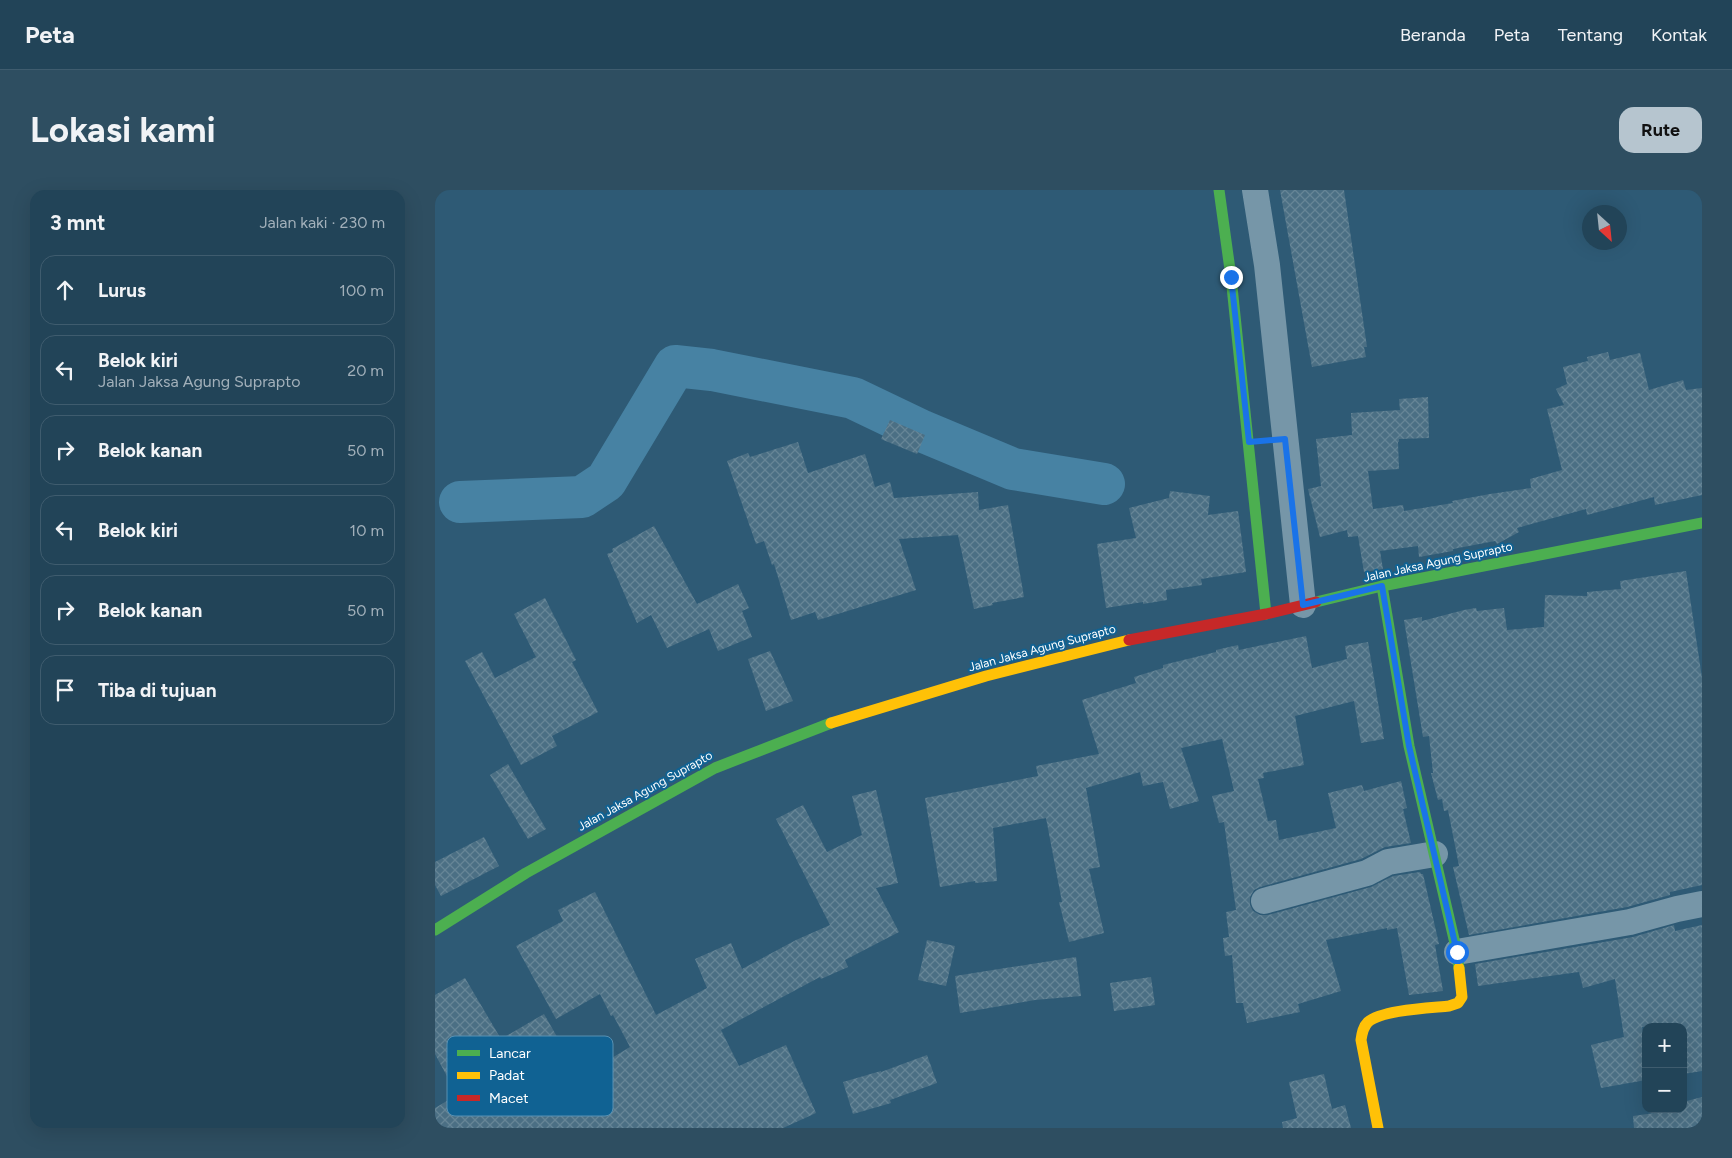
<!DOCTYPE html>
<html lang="id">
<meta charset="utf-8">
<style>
:root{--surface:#224458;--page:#2e4e61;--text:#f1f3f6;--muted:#a2b0ba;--line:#3f5c6e;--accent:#b6c5cf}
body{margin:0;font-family:Figtree,sans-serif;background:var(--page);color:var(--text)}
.controls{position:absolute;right:15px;bottom:15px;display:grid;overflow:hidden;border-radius:10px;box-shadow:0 5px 20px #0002}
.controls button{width:45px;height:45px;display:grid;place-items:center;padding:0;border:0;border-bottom:1px solid var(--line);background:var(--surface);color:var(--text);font:25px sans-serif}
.compass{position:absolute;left:1147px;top:15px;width:45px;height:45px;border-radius:50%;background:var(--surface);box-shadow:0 5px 20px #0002;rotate:153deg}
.stop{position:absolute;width:15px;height:15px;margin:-11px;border:4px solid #1a73e8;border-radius:50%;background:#fff}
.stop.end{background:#1a73e8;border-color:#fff;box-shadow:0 1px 5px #0008}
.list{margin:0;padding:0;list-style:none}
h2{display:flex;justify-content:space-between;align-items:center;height:65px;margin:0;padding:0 20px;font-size:21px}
h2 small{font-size:16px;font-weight:400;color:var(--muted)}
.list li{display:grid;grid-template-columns:32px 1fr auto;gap:15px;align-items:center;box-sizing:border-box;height:70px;margin:0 10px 10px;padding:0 10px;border:1px solid var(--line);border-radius:15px}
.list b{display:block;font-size:19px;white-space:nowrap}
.list p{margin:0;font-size:16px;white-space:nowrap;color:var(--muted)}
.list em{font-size:16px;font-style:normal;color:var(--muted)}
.icon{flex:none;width:28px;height:28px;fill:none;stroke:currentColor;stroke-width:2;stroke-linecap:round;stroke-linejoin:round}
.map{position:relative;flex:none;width:1267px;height:938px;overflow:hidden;border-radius:15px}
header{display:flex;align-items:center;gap:30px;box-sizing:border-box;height:70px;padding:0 25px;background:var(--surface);border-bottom:1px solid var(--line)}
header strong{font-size:24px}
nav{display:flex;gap:28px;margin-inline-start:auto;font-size:18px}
.intro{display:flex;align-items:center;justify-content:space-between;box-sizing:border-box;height:120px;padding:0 30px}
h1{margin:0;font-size:35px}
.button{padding:12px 22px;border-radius:15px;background:var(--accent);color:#111;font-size:18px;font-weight:700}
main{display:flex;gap:30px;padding:0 30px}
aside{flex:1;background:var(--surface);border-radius:15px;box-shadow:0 5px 20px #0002}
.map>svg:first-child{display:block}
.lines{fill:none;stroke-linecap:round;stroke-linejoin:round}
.river{stroke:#4782a3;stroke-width:42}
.building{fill:url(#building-cross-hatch)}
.street{stroke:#7696a8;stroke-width:26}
.fast{stroke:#4caf50;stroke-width:11}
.slow{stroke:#ffc107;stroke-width:11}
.jam{stroke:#c62828;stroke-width:11}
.route{stroke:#1a73e8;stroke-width:6}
.labels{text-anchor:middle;stroke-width:4;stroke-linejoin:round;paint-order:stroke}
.street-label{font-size:12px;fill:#fff;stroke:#106293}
.key{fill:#106293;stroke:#5891b3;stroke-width:1}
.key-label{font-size:14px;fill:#fff}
</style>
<header>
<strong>Peta</strong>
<nav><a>Beranda</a><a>Peta</a><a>Tentang</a><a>Kontak</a></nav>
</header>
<div class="intro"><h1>Lokasi kami</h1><a class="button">Rute</a></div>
<main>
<aside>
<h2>3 mnt<small>Jalan kaki · 230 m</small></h2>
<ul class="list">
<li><svg class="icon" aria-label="ahead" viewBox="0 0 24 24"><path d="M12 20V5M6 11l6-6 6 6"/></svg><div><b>Lurus</b></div><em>100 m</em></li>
<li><svg class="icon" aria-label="left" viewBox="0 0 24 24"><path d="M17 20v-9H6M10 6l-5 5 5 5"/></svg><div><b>Belok kiri</b><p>Jalan Jaksa Agung Suprapto</p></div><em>20 m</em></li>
<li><svg class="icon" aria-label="right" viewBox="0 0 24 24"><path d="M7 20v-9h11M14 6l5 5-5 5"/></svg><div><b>Belok kanan</b></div><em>50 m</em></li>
<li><svg class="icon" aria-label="left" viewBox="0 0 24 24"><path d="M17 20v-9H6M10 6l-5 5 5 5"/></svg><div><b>Belok kiri</b></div><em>10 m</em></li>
<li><svg class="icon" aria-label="right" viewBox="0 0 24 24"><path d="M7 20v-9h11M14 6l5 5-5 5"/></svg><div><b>Belok kanan</b></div><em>50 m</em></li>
<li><svg class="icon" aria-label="arrive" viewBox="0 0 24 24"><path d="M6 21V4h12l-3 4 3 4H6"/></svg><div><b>Tiba di tujuan</b></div></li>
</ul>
</aside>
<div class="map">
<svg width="1267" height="938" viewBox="0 0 1267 938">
<defs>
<pattern id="building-cross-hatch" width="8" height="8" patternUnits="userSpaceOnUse" patternTransform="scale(1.25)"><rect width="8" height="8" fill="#4b6f84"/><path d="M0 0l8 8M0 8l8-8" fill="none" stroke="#668596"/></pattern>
</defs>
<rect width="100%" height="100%" fill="#2e5a75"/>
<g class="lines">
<path class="river" d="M25,312L147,307L171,291L240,176L277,180L418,208L487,241L578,279L669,294"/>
</g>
<g class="building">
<path d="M845,0H909L932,157H929L931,167L877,177Z"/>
<path d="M1173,162L1175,170L1205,163L1214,200L1248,190L1251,200L1267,198V305L1220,315L1219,307L1152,325L1151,319L1082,338L1084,342L1062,354L1060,351L1018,359V361L984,367L983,356L945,361L948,379L929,382L923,346L913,347L912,340L885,347L873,299L886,296L881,249L917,245L916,223L965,220L964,209L993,207L994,248L964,249V252H963L964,279L933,281L938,319L968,315L969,321L1018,313L1017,311L1055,304L1096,298L1095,289L1127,280L1112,219L1129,215L1121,199L1132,194L1128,177L1153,171L1152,167Z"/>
<path d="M455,230L490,245L482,264L446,249Z"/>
<path d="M363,252L373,283L430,264L440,297L455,292L459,308L543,302L544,320L573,315L589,407L557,413L558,415L539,419L523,345L464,349L481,400L383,430L380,422L356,430L339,374L337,375L329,351L321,354L292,271L313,263L315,267Z"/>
<path d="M735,301L775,306L773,325L803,321L811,382L766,389L767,395L731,400L732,410L708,414V412L671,418L662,354L701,348L694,318L734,308Z"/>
<path d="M219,336L262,414L303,394L314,418L307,421L317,447L283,461L274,439L232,458L216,425L202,433L172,364L178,362L177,359Z"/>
<path d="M1251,381L1267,488V695L1235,702V705L1192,717L1034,745L1018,677L1024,676L1013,620L1009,621L1007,609L1003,610L996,583H998L994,546L988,547L969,430L987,427V431L1029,420L1041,418L1042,421L1069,418L1072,440L1109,437L1110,405L1152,406V402L1186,399L1185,391Z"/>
<path d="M110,408L141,470L137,472L163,522L117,546L122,556L86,575L30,471L47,462L60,488L101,467L79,424Z"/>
<path d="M871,446L877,478L912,469L910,456L933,452L949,549L926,553L919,511L860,526L869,575L828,583L829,588L823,589L833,631L841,630L844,650L901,638L893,603L927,595L929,601L966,591L972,618L968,619L976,653L950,657L926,669L825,697L819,700L815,707V715L818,721L825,725H833L936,697L958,686L985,682L986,684H988L1004,754L1000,755L1008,801L974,805L962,738L952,740V738L891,750L906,801L863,814L865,822L812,833L808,813H801L797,765L790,766L788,748L794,747L791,722L801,720L789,632L784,633L777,606L799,601L787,549L746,558L764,611L735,619L728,592L708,596L705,582L651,598L665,677L654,679L669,743L634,752L624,712H627L611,628L558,638L562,691L540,693V691L505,697L490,608L603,586L601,576L664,564L647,510L701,493L699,487L728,478V475L781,462V460L803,455L804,460Z"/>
<path d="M335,461L358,511L331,521L313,469Z"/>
<path d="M73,574L111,639L93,649L55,585Z"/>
<path d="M441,600L463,693L441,698L464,742L410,770L413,777L386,789L385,787L286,840L304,876L351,855L381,923L348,938H0V918L22,905L0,864V805L30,788L66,849L109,824L145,887L195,857L178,825L176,826L165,804L121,829L81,756L128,731L123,720L160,702L221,825L272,798L260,769L296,753L307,779L361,750L395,735L341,629L368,615L392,662L427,645L417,606Z"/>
<path d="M49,647L64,676L6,706L0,695V672Z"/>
<path d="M1239,735L1240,741L1267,735V881L1248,884V837H1207L1211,860V890L1166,898L1156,855L1189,847L1180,789L1148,798L1144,782L1043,796L1040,774L1198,747Z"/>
<path d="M492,750L520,756L511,796L483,790Z"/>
<path d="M641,767L646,806L600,810L525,823L520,786Z"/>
<path d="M716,787L720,815L679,821L675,793Z"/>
<path d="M492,865L502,893L455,910L456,913L418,924L408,892L446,881V882Z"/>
<path d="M889,884L897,919L910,915L916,938H848L847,932L862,928L854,892Z"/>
<path d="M1267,907V938H1199L1198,926L1248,919V912Z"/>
</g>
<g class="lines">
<g class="street">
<path d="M820,0L832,75L868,415"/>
<path d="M829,711L932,683L953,672L1000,664"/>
<path d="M1022,762L1195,732L1242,719L1267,714"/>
</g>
<g class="fast">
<path d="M784,0L796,87L831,424"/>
<path d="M947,396L974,556L1022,762L1024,778"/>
<path d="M881,412L947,396L1267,333"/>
<path d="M0,740L91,683L280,578L396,533"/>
</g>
<g class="slow">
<path d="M396,533L551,486L694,450"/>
<path d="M943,938L926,850C927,843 928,837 933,832C947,820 995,818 1014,816L1023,813L1027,807L1024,778"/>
</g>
<path class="jam" d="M694,450L831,424L881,412"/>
</g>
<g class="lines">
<path class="route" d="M796,87L814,252L850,249L868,415L947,396L974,556L1022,762"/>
</g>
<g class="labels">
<g class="street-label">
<text transform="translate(1003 372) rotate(-12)" y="4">Jalan Jaksa Agung Suprapto</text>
<text transform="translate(607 458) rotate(-15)" y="4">Jalan Jaksa Agung Suprapto</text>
<text transform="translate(210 601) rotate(-29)" y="4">Jalan Jaksa Agung Suprapto</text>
</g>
</g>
<rect x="12" y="846" width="166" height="80" rx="8" class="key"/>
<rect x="22" y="860" width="23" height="6" fill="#4caf50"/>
<rect x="22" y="882" width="23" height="7" fill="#ffc107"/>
<rect x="22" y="905" width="23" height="6" fill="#c62828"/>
<g class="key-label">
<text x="54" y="868">Lancar</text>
<text x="54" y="890">Padat</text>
<text x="54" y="913">Macet</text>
</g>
</svg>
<div class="controls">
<button>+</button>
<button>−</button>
</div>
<svg class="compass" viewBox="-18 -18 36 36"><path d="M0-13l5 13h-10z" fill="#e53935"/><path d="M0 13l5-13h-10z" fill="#a2b0ba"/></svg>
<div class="stop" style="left:1022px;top:762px"></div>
<div class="stop end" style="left:796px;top:87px"></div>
</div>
</main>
